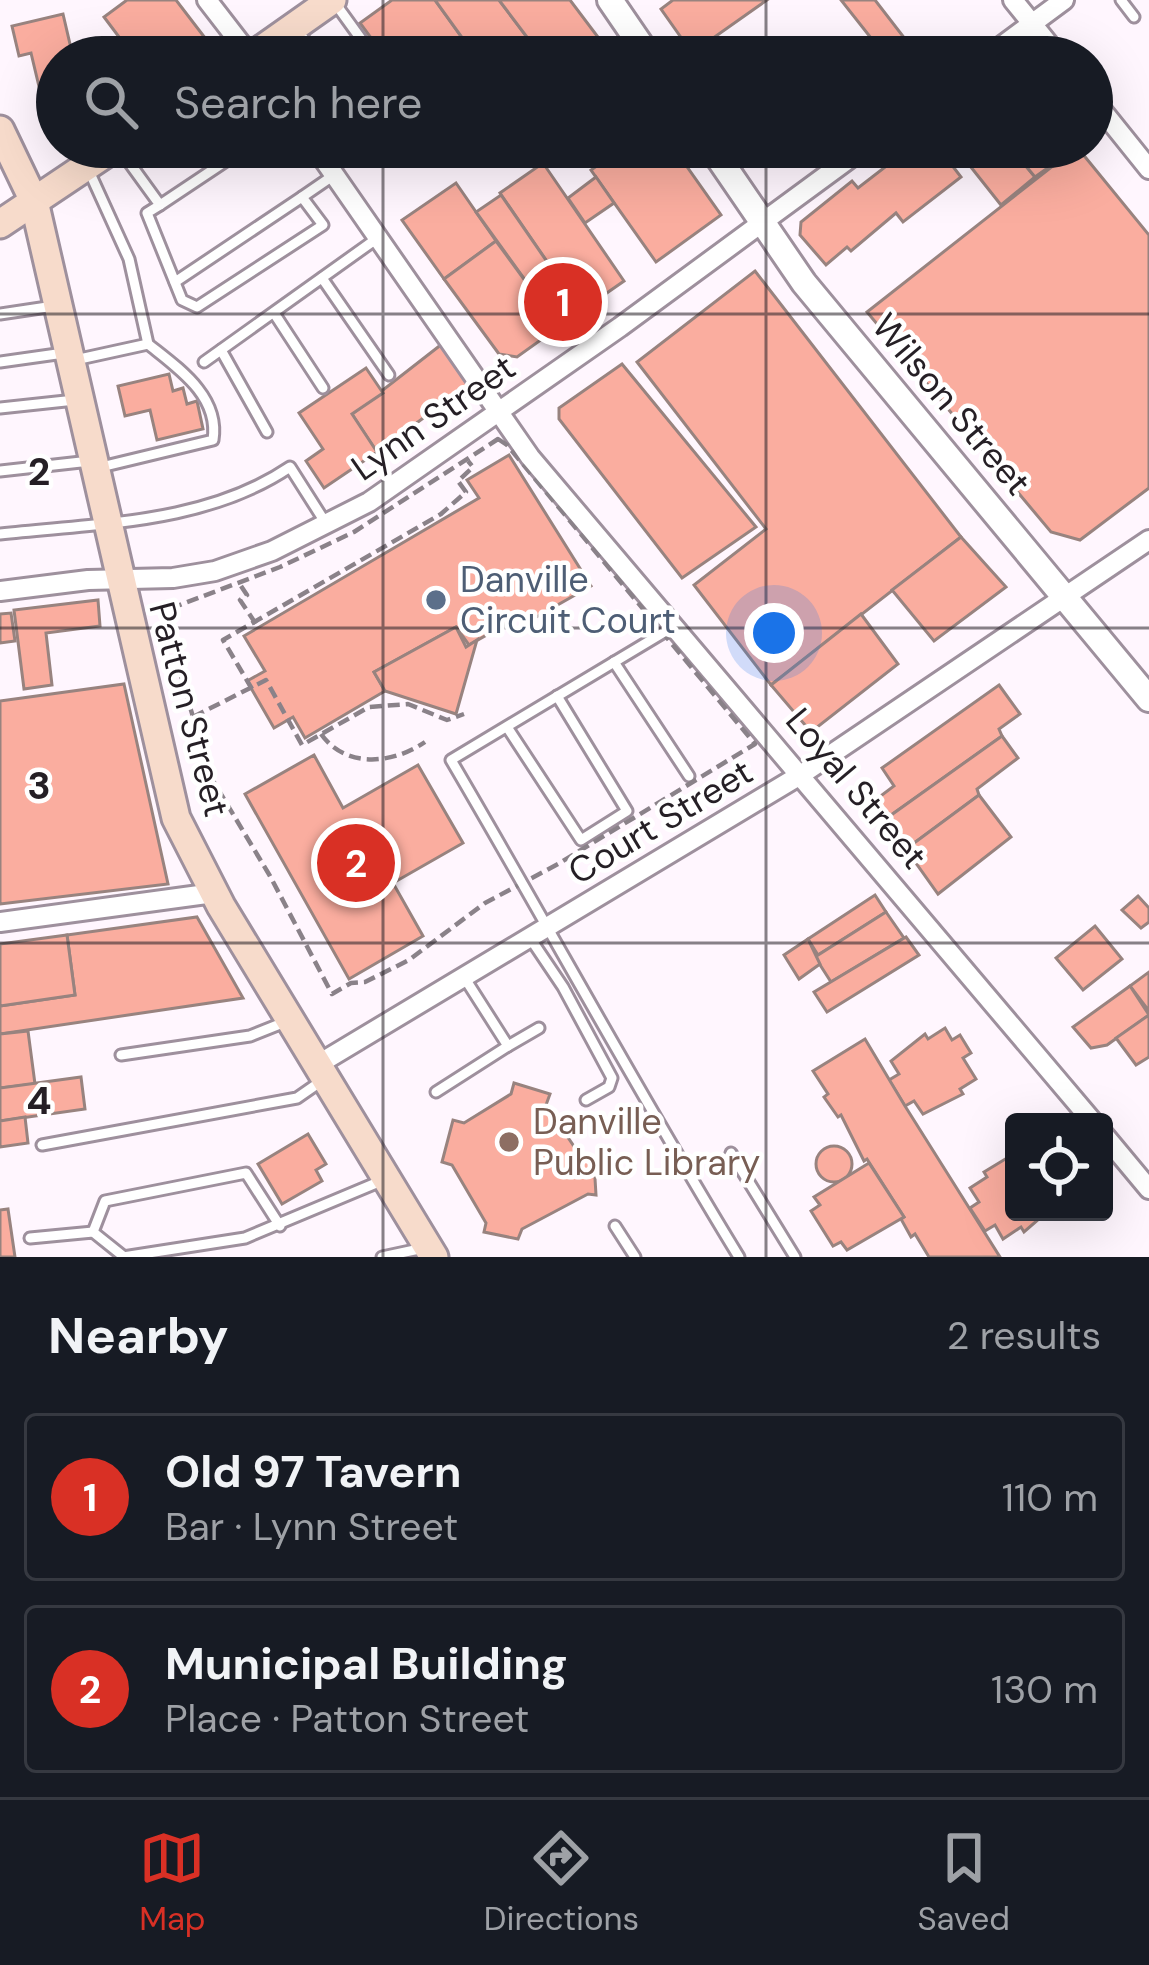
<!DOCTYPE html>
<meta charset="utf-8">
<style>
:root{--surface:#171b24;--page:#20242c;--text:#f1f3f6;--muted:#9ea1a6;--line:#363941;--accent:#d93025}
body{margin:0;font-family:"DM Sans",sans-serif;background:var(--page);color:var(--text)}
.controls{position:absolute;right:36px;bottom:36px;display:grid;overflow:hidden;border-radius:12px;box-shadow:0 12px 48px #0002}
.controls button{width:108px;height:108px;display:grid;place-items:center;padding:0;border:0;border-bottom:3px solid var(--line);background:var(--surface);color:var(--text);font:60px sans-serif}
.you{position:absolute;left:774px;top:633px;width:42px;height:42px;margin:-30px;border:9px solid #fff;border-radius:50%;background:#1a73e8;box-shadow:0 0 0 18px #1a73e833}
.badge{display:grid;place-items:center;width:78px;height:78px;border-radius:50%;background:var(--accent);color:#fff;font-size:39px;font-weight:700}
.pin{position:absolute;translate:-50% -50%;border:6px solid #fff;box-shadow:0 3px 12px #0006}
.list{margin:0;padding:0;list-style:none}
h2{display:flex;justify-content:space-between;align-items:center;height:156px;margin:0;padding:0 48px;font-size:51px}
h2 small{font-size:39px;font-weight:400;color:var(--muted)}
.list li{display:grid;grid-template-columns:78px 1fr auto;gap:36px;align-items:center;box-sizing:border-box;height:168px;margin:0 24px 24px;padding:0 24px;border:3px solid var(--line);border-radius:12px}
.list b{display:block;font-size:45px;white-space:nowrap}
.list p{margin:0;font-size:39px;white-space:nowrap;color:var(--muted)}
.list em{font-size:39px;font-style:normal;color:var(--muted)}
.icon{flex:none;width:66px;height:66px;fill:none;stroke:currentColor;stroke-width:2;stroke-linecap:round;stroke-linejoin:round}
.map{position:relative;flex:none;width:1149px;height:1257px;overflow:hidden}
.search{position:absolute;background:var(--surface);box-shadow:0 12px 48px #0002;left:36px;right:36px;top:36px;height:132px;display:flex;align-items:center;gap:30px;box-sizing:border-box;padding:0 42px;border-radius:66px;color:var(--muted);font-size:45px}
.sheet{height:540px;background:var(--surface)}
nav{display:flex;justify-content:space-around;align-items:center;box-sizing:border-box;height:168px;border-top:3px solid var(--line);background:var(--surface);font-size:33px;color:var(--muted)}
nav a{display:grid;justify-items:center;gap:6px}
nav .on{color:var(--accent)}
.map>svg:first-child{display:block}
.building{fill:#faad9f;stroke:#98837f;stroke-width:3}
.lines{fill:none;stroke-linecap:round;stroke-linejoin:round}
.service-casing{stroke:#9e909d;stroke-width:15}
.minor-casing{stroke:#9e909d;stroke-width:24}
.tertiary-casing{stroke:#9e909d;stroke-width:30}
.secondary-casing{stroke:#9e909d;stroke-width:33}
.path{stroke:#8a8289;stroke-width:4.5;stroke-dasharray:12 6;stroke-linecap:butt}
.service{stroke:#fff;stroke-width:9}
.minor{stroke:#fff;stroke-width:18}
.tertiary{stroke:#fff;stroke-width:24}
.secondary{stroke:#f7dbcb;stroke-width:27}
.grid{fill:none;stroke:#251f25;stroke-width:3;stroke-opacity:0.55}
.service-dot{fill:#5c6f8a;stroke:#fff;stroke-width:4.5}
.education-dot{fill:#8d6e63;stroke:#fff;stroke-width:4.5}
.labels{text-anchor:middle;stroke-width:9;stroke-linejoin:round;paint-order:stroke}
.street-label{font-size:36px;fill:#251f25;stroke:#fff}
.service-label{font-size:36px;fill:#4e5e75;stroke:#fff;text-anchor:start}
.education-label{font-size:36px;fill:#785e54;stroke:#fff;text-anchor:start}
.grid-label{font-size:39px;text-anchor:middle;font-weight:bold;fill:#251f25;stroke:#fff;stroke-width:9;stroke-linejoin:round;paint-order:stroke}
</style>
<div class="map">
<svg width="1149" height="1257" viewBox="0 0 1149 1257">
<rect width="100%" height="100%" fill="#fff6fe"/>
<g class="building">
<path d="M127,0H176L212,47L199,57H134L104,17Z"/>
<path d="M392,0H435L476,57H385L360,23Z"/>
<path d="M435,0H499L542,57H476Z"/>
<path d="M499,0H570L613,57H542Z"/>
<path d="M673,0H767L692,53L661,9Z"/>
<path d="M841,0H875L919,57H886Z"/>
<path d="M63,14L73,57H57V144L52,141L31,53L19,56L12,26Z"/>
<path d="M624,147H673L721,215L656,262L591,170Z"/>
<path d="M911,147H938L961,177L903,222L896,213L851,251L847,247L826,265L800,235L801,222L852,181L858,188Z"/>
<path d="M955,147H1010L1035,177L1001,205Z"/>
<path d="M1010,147H1077L1035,177Z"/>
<path d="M1077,147L1149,235V488L1080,540L1051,532L867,312Z"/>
<path d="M543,163L624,281L581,311L500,193Z"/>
<path d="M596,177L614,203L585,223L568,198Z"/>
<path d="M456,183L496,241L444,279L402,220Z"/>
<path d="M501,195L581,311L559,327L476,212Z"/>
<path d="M496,241L559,327L517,357L499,354L444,279Z"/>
<path d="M755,271L961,537L771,685L694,585L766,529L637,362Z"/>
<path d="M442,344L475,389L461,400L456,394L377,452L352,414Z"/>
<path d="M622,364L756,527L682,578L559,419V408Z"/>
<path d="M366,368L383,393L352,414L377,452L324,488L306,461L323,449L299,413Z"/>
<path d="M169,374L173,391L183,388L187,404L197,401L203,429L157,440L150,410L125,416L118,386Z"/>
<path d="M509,455L591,586L531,620L522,615L469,645L456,627L374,672L385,691L305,738L293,717L274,728L247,681L265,671L244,636L479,498L467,480Z"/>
<path d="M961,537L1006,587L934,641L892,590Z"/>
<path d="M98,600L100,626L46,633L52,685L24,689L14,610Z"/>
<path d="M11,613L15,641L0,643V614Z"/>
<path d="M861,614L898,664L811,732L771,685Z"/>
<path d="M456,627L466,647L477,640L456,714L385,691L374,672Z"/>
<path d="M124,684L168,884L0,904V701Z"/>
<path d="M999,685L1020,714L999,729L1002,736L887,818L874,801L894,786L882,768Z"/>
<path d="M1002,736L1018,758L977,789L979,795L906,849L887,818Z"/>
<path d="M314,755L343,808L418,765L463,843L393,883L423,936L349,979L245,794Z"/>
<path d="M979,795L1011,837L938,894L906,849Z"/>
<path d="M875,895L886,912L818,955L808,939Z"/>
<path d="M1138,896L1149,908V922L1141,928L1122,910Z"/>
<path d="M886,912L904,938L831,982L815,957Z"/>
<path d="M197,917L243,998L0,1034V1006L75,995L67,935Z"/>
<path d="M1095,926L1122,959L1083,990L1056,958Z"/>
<path d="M67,935L75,995L0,1006V944Z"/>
<path d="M906,937L919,955L827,1012L814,992Z"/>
<path d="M808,939L820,964L799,979L784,955Z"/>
<path d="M1149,972V1011L1130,986Z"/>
<path d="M1130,986L1149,1015L1107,1045L1091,1048L1073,1027Z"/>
<path d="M1149,1015V1057L1136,1065L1116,1038Z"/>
<path d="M945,1028L952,1040L960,1035L971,1053L963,1058L976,1079L960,1089L963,1094L923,1114L914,1101L905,1106L889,1080L899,1074L891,1061L925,1034L928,1039Z"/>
<path d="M28,1031L35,1084L0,1088V1034Z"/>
<path d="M865,1039L905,1106L1000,1257H929L915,1234L911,1237L901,1219L904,1217L867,1159L864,1161L841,1115L838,1117L824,1097L828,1094L813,1071Z"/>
<path d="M81,1077L85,1109L0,1121V1088Z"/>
<path d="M514,1083L550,1094L546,1105L584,1161L594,1162L596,1195L588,1194L522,1229L518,1239L484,1232L486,1223L452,1165L442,1162L453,1120L464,1123L511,1094Z"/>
<path d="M25,1117L28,1143L0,1147V1121Z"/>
<path d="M308,1134L326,1164L316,1170L322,1181L282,1204L258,1164Z"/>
<circle cx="834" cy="1164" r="18"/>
<path d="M1007,1158L1010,1163L1014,1160V1212H1047L1024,1232L1021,1227L1003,1239L995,1225L985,1231L970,1208L979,1202L970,1188L987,1177L984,1172Z"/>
<path d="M869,1163L904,1217L847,1250L841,1242L833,1246L811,1211L820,1205L814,1197Z"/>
<path d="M8,1209L15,1257H0V1210Z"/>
</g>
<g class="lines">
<defs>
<g id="service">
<path d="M1121,0L1134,17"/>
<path d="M335,3L374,57"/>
<path d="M298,31L317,57"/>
<path d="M118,147L160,205L147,213L182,300L197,307L323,225L302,197L334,175"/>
<path d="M160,205L247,147"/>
<path d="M322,278L389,375"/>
<path d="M175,282L302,197"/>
<path d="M274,313L323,388"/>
<path d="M0,314L54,306"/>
<path d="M221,350L267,432"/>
<path d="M75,360L148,344L129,259L89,171"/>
<path d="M0,362L64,353"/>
<path d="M204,362L379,237"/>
<path d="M0,408L75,400"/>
<path d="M101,467L213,440C220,396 178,368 148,344"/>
<path d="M0,471L90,461"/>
<path d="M0,534C98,523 206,524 290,467L325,522"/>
<path d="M671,628L451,760C548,925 639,1094 739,1257"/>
<path d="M614,662L689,776"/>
<path d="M507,727L581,840L627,811L557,696"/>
<path d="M530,938L563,987L612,1078L609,1087L586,1100"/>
<path d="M508,1046L539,1028"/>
<path d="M121,1055L250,1036L285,1022"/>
<path d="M436,1092L508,1046L464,977"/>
<path d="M42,1145L297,1098L320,1082"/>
<path d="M731,1153L795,1257"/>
<path d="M615,1226L635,1257"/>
<path d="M93,1232L105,1201L246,1173L280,1226"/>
<path d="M30,1238L93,1232L123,1256"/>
<path d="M123,1257L245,1238L381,1181"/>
<path d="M382,1257L424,1248"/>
</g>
<g id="minor">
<path d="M207,0L251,57"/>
<path d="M1013,0L1059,57"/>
<path d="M987,57L1064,0"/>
<path d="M1092,98L1149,169"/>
<path d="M315,147L530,457L1093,1122"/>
<path d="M0,591L88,580L173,578L215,571L272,551L369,502L620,327L865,147"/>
<path d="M0,922L214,893"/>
<path d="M317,1065L802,774L1149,540"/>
<path d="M1104,1135L1149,1189"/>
</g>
<g id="tertiary">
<path d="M610,0L649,57"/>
<path d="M711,147L804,283L1149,699"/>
</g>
<g id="secondary">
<path d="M251,57L332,0"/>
<path d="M0,130L34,201L176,818L221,906L434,1257"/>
<path d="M0,224L115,147"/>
</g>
</defs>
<use href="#service" class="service-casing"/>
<use href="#minor" class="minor-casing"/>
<use href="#tertiary" class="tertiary-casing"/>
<use href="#secondary" class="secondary-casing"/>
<g class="path">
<path d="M498,439L507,445L755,744L558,864L485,903L409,960L365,982L351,983L332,994L270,876L212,779L183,684L168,618L177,606L280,567L354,532Z"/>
<path d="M241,586L247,595L240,600L256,624"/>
<path d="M252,689L223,640L441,514L466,492L458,481L473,467L468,461"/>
<path d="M193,717L266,680L302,745L369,707L408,704L447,720L464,714"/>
<path d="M321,734C346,769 393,764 425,742"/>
</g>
<use href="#service" class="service"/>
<use href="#minor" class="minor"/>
<use href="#tertiary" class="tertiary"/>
<use href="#secondary" class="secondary"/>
</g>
<path class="grid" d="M383,0V57M766,0V57M383,147V1257M766,147V1257M0,314H1149M0,628H1149M0,943H1149"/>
<circle class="service-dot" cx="436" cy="600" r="12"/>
<circle class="education-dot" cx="509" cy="1142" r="12"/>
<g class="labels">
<g class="street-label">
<text transform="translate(952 404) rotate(50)" y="13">Wilson Street</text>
<text transform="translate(433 417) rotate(-35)" y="13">Lynn Street</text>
<text transform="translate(190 709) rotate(75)" y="13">Patton Street</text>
<text transform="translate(857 788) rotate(50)" y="13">Loyal Street</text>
<text transform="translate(660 821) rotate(-31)" y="13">Court Street</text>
</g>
<g class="service-label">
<text x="460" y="592">Danville<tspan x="460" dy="41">Circuit Court</tspan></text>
</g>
<g class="education-label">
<text x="533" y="1134">Danville<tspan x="533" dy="41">Public Library</tspan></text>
</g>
</g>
<g class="grid-label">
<text x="39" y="485">2</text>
<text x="39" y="799">3</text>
<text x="39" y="1114">4</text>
</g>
</svg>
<div class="controls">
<button><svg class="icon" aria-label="locate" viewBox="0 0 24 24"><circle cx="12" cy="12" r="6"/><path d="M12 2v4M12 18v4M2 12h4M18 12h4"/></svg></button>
</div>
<div class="you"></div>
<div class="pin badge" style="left:563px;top:302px">1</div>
<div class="pin badge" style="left:356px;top:863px">2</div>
<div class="search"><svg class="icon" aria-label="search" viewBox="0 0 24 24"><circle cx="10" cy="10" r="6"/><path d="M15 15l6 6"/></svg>Search here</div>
</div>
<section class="sheet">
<h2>Nearby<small>2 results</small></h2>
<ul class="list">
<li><span class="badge">1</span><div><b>Old 97 Tavern</b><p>Bar · Lynn Street</p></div><em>110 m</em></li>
<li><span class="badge">2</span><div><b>Municipal Building</b><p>Place · Patton Street</p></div><em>130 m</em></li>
</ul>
</section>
<nav>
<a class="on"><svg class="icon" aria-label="map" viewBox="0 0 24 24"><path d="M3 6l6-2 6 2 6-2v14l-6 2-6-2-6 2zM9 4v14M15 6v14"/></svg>Map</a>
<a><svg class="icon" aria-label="directions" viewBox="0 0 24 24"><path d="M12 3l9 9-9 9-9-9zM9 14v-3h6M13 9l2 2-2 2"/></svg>Directions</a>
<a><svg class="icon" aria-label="saved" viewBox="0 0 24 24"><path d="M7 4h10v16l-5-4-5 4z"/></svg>Saved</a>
</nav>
